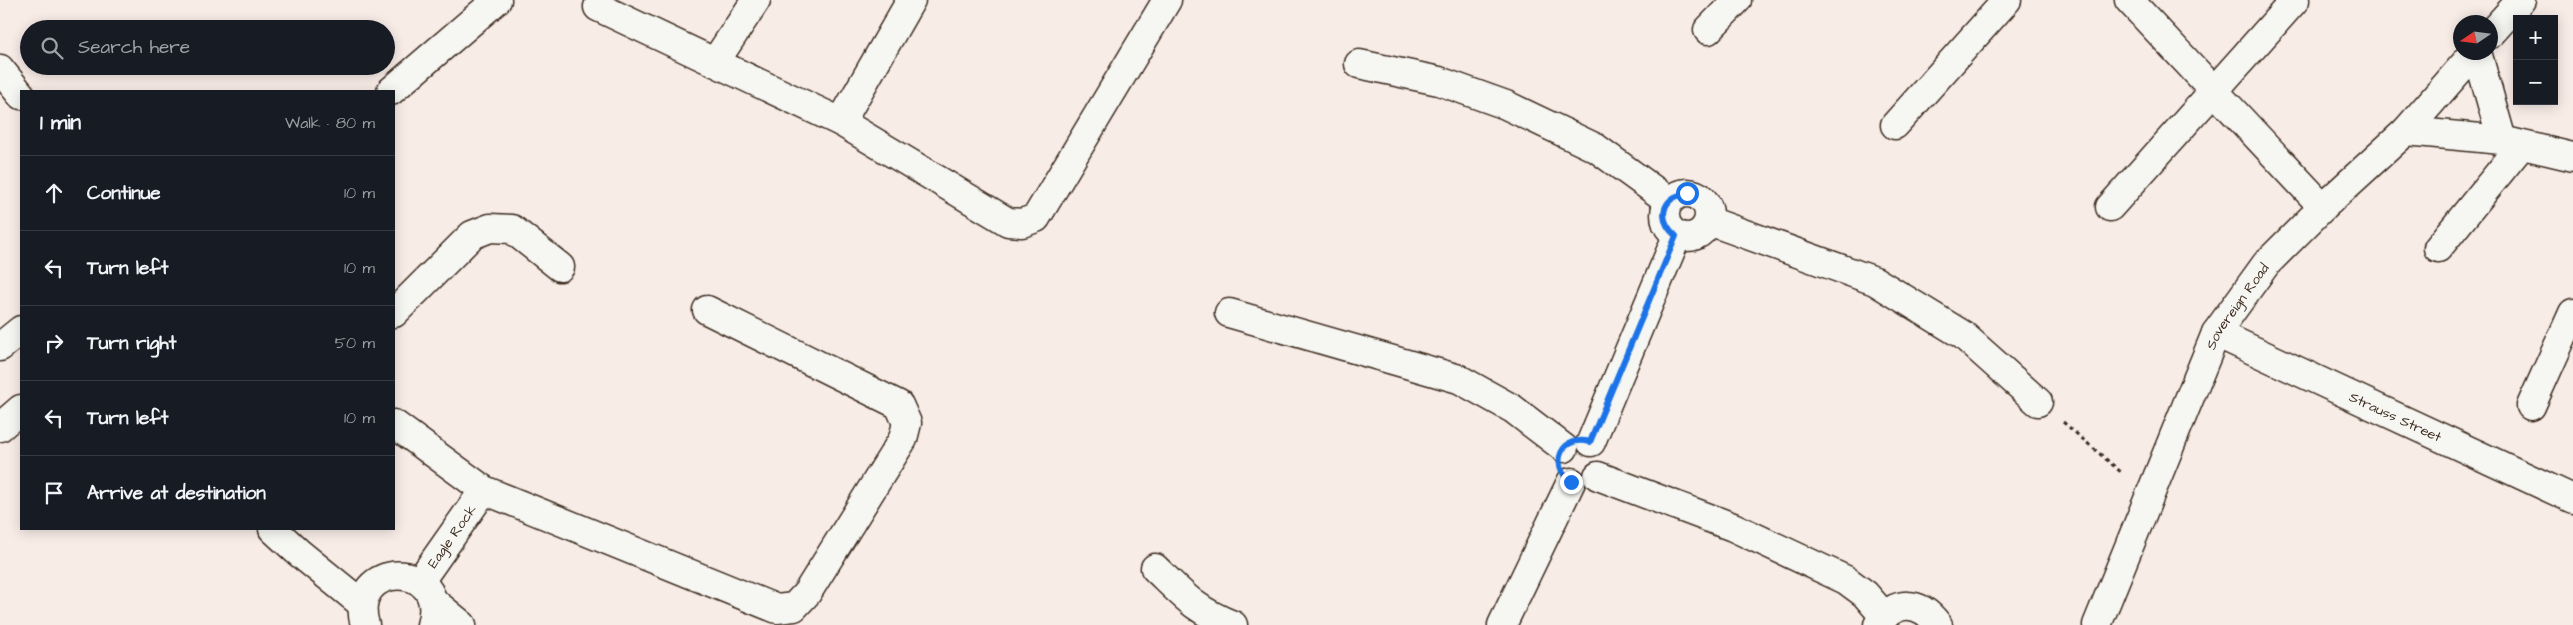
<!DOCTYPE html>
<meta charset="utf-8">
<style>
:root{--surface:#171b24;--page:#20242c;--text:#f1f3f6;--muted:#9ea1a6;--line:#363941}
body{margin:0;font-family:"Architects Daughter",sans-serif;background:var(--page);color:var(--text)}
.controls{position:absolute;right:15px;top:15px;display:grid;overflow:hidden;border-radius:0px;box-shadow:0 2px 12px #0003}
.controls button{width:45px;height:45px;display:grid;place-items:center;padding:0;border:0;border-bottom:1px solid var(--line);background:var(--surface);color:var(--text);font:25px sans-serif}
.compass{position:absolute;left:2453px;top:15px;width:45px;height:45px;border-radius:50%;background:var(--surface);box-shadow:0 2px 12px #0003;rotate:257deg}
.stop{position:absolute;width:15px;height:15px;margin:-11px;border:4px solid #1a73e8;border-radius:50%;background:#fff}
.stop.end{background:#1a73e8;border-color:#fff;box-shadow:0 1px 5px #0008}
.list{margin:0;padding:0;list-style:none}
h2{display:flex;justify-content:space-between;align-items:center;height:65px;margin:0;padding:0 20px;font-size:21px}
h2 small{font-size:16px;font-weight:400;color:var(--muted)}
.list li{display:grid;grid-template-columns:32px 1fr auto;gap:15px;align-items:center;box-sizing:border-box;height:75px;padding:0 20px;border-top:1px solid var(--line)}
.list b{display:block;font-size:19px;white-space:nowrap}
.list em{font-size:16px;font-style:normal;color:var(--muted)}
.icon{flex:none;width:28px;height:28px;fill:none;stroke:currentColor;stroke-width:2;stroke-linecap:round;stroke-linejoin:round}
.map{position:relative;flex:none;width:2573px;height:625px;overflow:hidden}
.search{position:absolute;background:var(--surface);box-shadow:0 2px 12px #0003;left:20px;top:20px;width:375px;height:55px;display:flex;align-items:center;gap:12px;box-sizing:border-box;padding:0 18px;border-radius:28px;color:var(--muted);font-size:19px}
.panel{position:absolute;background:var(--surface);box-shadow:0 2px 12px #0003;left:20px;top:90px;width:375px;height:440px;border-radius:0px}
.map>svg:first-child{display:block}
.lines{fill:none;stroke-linecap:round;stroke-linejoin:round}
.street-casing{stroke:#3b2a1e;stroke-width:31}
.path{stroke:#3b2a1e;stroke-width:3;stroke-dasharray:4 4;stroke-linecap:butt}
.street{stroke:#f6f6f2;stroke-width:28}
.route{stroke:#1a73e8;stroke-width:6}
.labels{text-anchor:middle;stroke-width:4.5;stroke-linejoin:round;paint-order:stroke}
.street-label{font-size:14px;fill:#3b2a1e;stroke:#f6f6f2}
</style>
<div class="map">
<svg width="2573" height="625" viewBox="0 0 2573 625">
<rect width="100%" height="100%" fill="#f8ece7"/>
<filter id="ink" filterUnits="userSpaceOnUse"><feTurbulence type="fractalNoise" baseFrequency=".02" numOctaves="2"/><feDisplacementMap in="SourceGraphic" scale="10" xChannelSelector="R" yChannelSelector="G"/><feConvolveMatrix kernelMatrix="1 2 1 2 8 2 1 2 1" color-interpolation-filters="sRGB"/></filter>
<g filter="url(#ink)">
<g class="lines">
<defs>
<g id="street">
<path d="M2129,0L2323,207"/>
<path d="M598,7L841,122L1008,222L1022,223L1036,218L1167,0"/>
<path d="M1708,30L1737,0"/>
<path d="M2490,34L2521,0"/>
<path d="M2477,52L2502,140"/>
<path d="M715,62L756,0"/>
<path d="M1359,64L1439,81L1506,105L1596,148L1669,201"/>
<path d="M0,69L21,95"/>
<path d="M391,91L497,0"/>
<path d="M841,122L911,0"/>
<path d="M1895,125L2007,0"/>
<path d="M2406,131L2502,140L2573,157"/>
<circle cx="1687" cy="215" r="22"/>
<path d="M2110,207L2295,0"/>
<path d="M1709,221L1875,281L1963,335L2038,402"/>
<path d="M2438,248L2521,146"/>
<path d="M394,313L472,235L490,228L512,229L560,267"/>
<path d="M1229,313L1459,379L1513,409L1564,448"/>
<path id="s1" d="M2216,333L2573,499"/>
<path d="M0,347L21,330"/>
<path d="M2531,406L2573,313"/>
<path d="M394,424L484,490L777,609L794,607L807,593L903,439L907,423L899,405L707,310"/>
<path d="M0,427L21,409"/>
<path d="M1591,442L1677,236"/>
<path d="M1598,476L1733,527L1846,580L1865,594L1884,616"/>
<path d="M273,529L298,552L362,604"/>
<path d="M1155,568C1183,595 1196,611 1233,625"/>
<path id="s2" d="M420,581L484,490"/>
<path d="M434,602L462,625"/>
<path d="M365,625C346,560 450,558 431,625"/>
<path d="M1502,625L1571,482"/>
<path d="M1878,625C1895,599 1920,600 1938,625"/>
<path id="s3" d="M2097,625L2216,333L2266,264L2323,207L2406,131L2475,52"/>
</g>
</defs>
<use href="#street" class="street-casing"/>
<path class="path" d="M2063,422L2122,473"/>
<use href="#street" class="street"/>
</g>
</g>
<g class="lines" filter="url(#ink)">
<path class="route" d="M1571,482C1548,464 1562,434 1590,442L1676,236C1657,219 1661,198 1687,193"/>
</g>
<g class="labels">
<g class="street-label">
<text dy="5" stroke="none"><textPath href="#s3" startOffset="349">Sovereign Road</textPath></text>
<text dy="5" stroke="none"><textPath href="#s1" startOffset="198">Strauss Street</textPath></text>
<text dy="5" stroke="none"><textPath href="#s2" startOffset="55">Eagle Rock</textPath></text>
</g>
</g>
</svg>
<div class="controls">
<button>+</button>
<button>−</button>
</div>
<svg class="compass" viewBox="-18 -18 36 36"><path d="M0-13l5 13h-10z" fill="#e53935"/><path d="M0 13l5-13h-10z" fill="#9ea1a6"/></svg>
<div class="stop" style="left:1687px;top:193px"></div>
<div class="stop end" style="left:1571px;top:482px"></div>
<div class="search"><svg class="icon" aria-label="search" viewBox="0 0 24 24"><circle cx="10" cy="10" r="6"/><path d="M15 15l6 6"/></svg>Search here</div>
<section class="panel">
<h2>1 min<small>Walk · 80 m</small></h2>
<ul class="list">
<li><svg class="icon" aria-label="ahead" viewBox="0 0 24 24"><path d="M12 20V5M6 11l6-6 6 6"/></svg><div><b>Continue</b></div><em>10 m</em></li>
<li><svg class="icon" aria-label="left" viewBox="0 0 24 24"><path d="M17 20v-9H6M10 6l-5 5 5 5"/></svg><div><b>Turn left</b></div><em>10 m</em></li>
<li><svg class="icon" aria-label="right" viewBox="0 0 24 24"><path d="M7 20v-9h11M14 6l5 5-5 5"/></svg><div><b>Turn right</b></div><em>50 m</em></li>
<li><svg class="icon" aria-label="left" viewBox="0 0 24 24"><path d="M17 20v-9H6M10 6l-5 5 5 5"/></svg><div><b>Turn left</b></div><em>10 m</em></li>
<li><svg class="icon" aria-label="arrive" viewBox="0 0 24 24"><path d="M6 21V4h12l-3 4 3 4H6"/></svg><div><b>Arrive at destination</b></div></li>
</ul>
</section>
</div>
